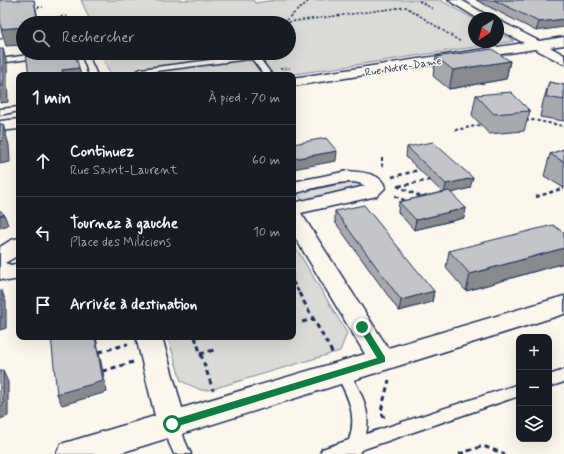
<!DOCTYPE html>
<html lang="fr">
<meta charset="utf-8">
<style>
:root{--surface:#171b24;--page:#20242c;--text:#f1f3f6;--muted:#9ea1a6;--line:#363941}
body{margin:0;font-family:Mynerve,sans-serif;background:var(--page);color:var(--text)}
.controls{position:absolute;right:12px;bottom:12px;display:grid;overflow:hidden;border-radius:8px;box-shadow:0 4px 16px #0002}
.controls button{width:36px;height:36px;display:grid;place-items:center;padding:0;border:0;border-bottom:1px solid var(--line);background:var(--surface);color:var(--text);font:20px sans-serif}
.compass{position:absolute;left:468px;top:12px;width:36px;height:36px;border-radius:50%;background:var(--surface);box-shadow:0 4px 16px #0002;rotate:217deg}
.stop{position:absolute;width:12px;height:12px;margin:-9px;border:3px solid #0b8043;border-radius:50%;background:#fff}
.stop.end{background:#0b8043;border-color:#fff;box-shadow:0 1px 4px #0008}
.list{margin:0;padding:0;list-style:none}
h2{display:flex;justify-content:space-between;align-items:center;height:52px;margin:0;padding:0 16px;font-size:17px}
h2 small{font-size:13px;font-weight:400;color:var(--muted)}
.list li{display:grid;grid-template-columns:26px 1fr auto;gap:12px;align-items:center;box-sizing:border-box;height:72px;padding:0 16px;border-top:1px solid var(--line)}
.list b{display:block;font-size:15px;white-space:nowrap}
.list p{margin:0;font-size:13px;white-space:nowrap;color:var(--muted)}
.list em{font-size:13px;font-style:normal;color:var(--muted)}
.icon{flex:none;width:22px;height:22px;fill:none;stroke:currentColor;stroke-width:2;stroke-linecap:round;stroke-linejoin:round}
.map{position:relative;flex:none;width:564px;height:454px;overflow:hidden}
.search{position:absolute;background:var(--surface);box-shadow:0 4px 16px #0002;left:16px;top:16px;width:280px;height:44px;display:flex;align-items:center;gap:10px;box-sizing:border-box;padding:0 14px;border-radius:22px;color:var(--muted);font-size:15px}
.panel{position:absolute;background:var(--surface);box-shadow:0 4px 16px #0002;left:16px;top:72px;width:280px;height:268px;border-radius:8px}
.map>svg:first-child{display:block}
.green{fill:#dadad7;stroke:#7a849a}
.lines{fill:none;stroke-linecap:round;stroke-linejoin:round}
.service-casing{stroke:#1b2f5e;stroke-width:3}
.minor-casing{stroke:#1b2f5e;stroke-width:3}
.path-far3{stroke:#1b2f5e;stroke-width:1.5;stroke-dasharray:2.5 2;stroke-linecap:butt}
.path-far2{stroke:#1b2f5e;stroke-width:2;stroke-dasharray:3 2.5;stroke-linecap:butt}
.path-far1{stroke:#1b2f5e;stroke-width:2.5;stroke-dasharray:4 3;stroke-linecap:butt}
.path{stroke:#1b2f5e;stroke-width:3;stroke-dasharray:5 4;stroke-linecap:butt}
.service{fill:#fbf7ec;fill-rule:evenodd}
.minor{fill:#fbf7ec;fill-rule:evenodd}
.wall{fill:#a8a9ad;stroke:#1b2f5e}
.shaded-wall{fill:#888a8d;stroke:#1b2f5e}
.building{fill:#c3c5c9;stroke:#1b2f5e}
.route{fill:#0b8043}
.labels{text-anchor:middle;stroke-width:3;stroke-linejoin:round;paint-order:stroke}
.far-street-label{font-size:11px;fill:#1b2f5e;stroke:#fbf7ec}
</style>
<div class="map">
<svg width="564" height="454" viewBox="0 0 564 454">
<rect width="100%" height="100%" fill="#fbf7ec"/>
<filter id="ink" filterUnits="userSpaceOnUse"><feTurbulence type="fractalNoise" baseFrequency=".025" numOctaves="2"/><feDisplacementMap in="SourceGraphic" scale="8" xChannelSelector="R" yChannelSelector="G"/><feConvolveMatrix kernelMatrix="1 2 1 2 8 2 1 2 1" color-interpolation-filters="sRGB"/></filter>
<g filter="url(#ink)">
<g class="green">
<path d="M81,0H253L255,3L276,0H440L474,19V42H498V32L514,41L289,75H111L100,53H289V23H91Z"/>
<path d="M345,183H358L361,187L307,200L301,199L298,195L301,192Z"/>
<path d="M293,243L347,333L340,351L209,390H201L181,381L168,337H293Z"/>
</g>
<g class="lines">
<defs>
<g id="service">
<path d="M42,53H60L57,55L0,63V59Z"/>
<path d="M81,53H87L97,75H89Z"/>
<path d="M249,55L258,56L272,75H264L253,60L249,59L141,73L137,71L141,69Z"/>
<path d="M19,107V111L0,115V109Z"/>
<path d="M342,366L347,368C359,389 372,409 366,434L519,384V396L361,450L359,454H320L322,449L349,440C358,414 347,395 335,372L337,368Z"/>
<path d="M564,370V382L549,387V375Z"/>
<path d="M172,417L178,419L185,441L191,454H174L169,443L164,424L166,419Z"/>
</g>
<g id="minor">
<path d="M448,0H461L492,18H477Z"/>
<path d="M498,20L539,41L564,37V45L550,47L564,55V64L535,49L293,86V78L524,43L498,29Z"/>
<path d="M19,119V129L0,131V121Z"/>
<path d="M348,171C360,172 383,173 385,188L377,196L301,213L388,348L564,296V314L117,454H56L61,444L155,416L136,337H162L182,408L365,354L293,234V203L365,186C352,175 309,190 293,194V182Z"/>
<path d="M19,238V255L5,263L11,265L19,263V279L8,281L0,279V247L11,240Z"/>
</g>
</defs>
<use href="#service" class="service-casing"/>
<use href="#minor" class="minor-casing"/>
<g class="path-far3">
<path d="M419,1L433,9"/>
<path d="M33,8L43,7"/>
<path d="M38,19L69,16"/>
<path d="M257,21L264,23"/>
<path d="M284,21L288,22L406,7L461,42"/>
<path d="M57,23L71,21"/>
<path d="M246,23L259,20L261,16"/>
<path d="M268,23L286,20L310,0"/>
<path d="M0,39L5,38"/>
<path d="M280,69L290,68"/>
</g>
<g class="path-far2">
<path d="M526,121L533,120L564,126"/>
<path d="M455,130L481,125"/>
<path d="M382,158V169"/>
</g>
<g class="path-far1">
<path d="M392,177L419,170"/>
<path d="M397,186L424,198"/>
<path d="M399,186L430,180"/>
<path d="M395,196L406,201"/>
<path d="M536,197L564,188"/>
<path d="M293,282L300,294"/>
</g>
<g class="path">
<path d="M299,293L333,354"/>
<path d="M302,322L314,319"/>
<path d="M195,337L213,390"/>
<path d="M99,352L128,344"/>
<path d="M200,354L214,350"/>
<path d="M103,371L133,362"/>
<path d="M384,418L381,411L389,380"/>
<path d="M459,454L483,446L505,454"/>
</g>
<use href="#service" class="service"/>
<use href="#minor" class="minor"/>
</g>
<g class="wall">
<path d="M476,0H564L536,31Z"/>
<path d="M436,57L510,61L506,79L449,89L433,76Z"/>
<path d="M549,82L564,85V121L540,117L543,102Z"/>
<path d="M476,95L530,111L524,131L489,134L472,115Z"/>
<path d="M407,147L470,188L451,193L466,208L464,218L414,230L398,212L399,202L442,192L406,157Z"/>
<path d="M564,149V188L544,176L550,154Z"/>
<path d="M335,211L434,291L432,302L399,311L335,222Z"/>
<path d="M564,233V263L466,291L446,268L449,251Z"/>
</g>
<g class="shaded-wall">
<path d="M34,0L39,23H38Z"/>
<path d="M564,19V27L536,31L539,22Z"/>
<path d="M23,27V45L6,46L1,29Z"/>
<path d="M3,49L7,64L8,102L0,103V86Z"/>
<path d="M510,61L506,79L449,89L453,70Z"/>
<path d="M79,68L81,75H63L62,70Z"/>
<path d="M3,124L9,145L10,162L0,164V141Z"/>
<path d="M337,151L336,161L293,169V159Z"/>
<path d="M473,178L470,188L444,195L446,184Z"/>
<path d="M466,208L464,218L414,230L416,220Z"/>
<path d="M4,214L8,225L0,228V216Z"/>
<path d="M564,248V263L466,291L470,274Z"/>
<path d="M2,291L6,302V328L0,330Z"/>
<path d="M434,291L432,302L399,311L401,300Z"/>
<path d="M95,337H96L107,392L62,405L57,394Z"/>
<path d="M3,371L8,382V416L0,419V406Z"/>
</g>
<g class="building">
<path d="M0,0H34L38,23H23V27L1,29L0,16Z"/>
<path d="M494,0H564V19L539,22Z"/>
<rect x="0" y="49" width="3" height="37"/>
<path d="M492,49L510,61L453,70L436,57Z"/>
<path d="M26,53H75L79,68L62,70L63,75H29Z"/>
<path d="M549,82L564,85V100L546,97Z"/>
<path d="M511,92L530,111L494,114L476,95Z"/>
<path d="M0,124H3V140L0,141Z"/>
<path d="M326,138L337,151L293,159V144Z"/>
<path d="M433,142L473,178L446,184L407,147Z"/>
<path d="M564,149V162L550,154Z"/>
<path d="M449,191L466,208L416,220L399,202Z"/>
<path d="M364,205L434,291L401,300L335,211Z"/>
<path d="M0,210L4,214L0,216Z"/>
<path d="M553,225L564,233V248L470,274L449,251Z"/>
<rect x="0" y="291" width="2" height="26"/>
<path d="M51,337H95L103,381L57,394Z"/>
<path d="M0,371H3V405L0,406Z"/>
</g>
</g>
<path class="route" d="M362,324L365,325L385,357V362L172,428L169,427V421L172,420L377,358L358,327Z"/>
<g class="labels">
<g class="far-street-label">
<text transform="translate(403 66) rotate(-9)" y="4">Rue Notre-Dame</text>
</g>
</g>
</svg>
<div class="controls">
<button>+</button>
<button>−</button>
<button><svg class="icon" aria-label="layers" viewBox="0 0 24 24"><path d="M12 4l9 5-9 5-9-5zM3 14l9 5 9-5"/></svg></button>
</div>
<svg class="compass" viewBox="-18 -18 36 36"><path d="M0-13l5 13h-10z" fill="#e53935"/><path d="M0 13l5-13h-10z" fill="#9ea1a6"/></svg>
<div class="stop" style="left:172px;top:424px"></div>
<div class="stop end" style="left:362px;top:327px"></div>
<div class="search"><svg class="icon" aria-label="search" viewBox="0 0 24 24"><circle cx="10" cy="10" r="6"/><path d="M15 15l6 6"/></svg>Rechercher</div>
<section class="panel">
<h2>1 min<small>À pied · 70 m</small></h2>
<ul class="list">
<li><svg class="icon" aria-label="ahead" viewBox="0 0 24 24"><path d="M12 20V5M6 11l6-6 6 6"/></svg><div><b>Continuez</b><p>Rue Saint-Laurent</p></div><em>60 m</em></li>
<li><svg class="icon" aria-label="left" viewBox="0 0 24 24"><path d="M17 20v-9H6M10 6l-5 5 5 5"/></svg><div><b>Tournez à gauche</b><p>Place des Miliciens</p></div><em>10 m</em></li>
<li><svg class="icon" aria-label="arrive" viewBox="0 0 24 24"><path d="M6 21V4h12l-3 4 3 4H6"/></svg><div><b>Arrivée à destination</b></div></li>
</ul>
</section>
</div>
